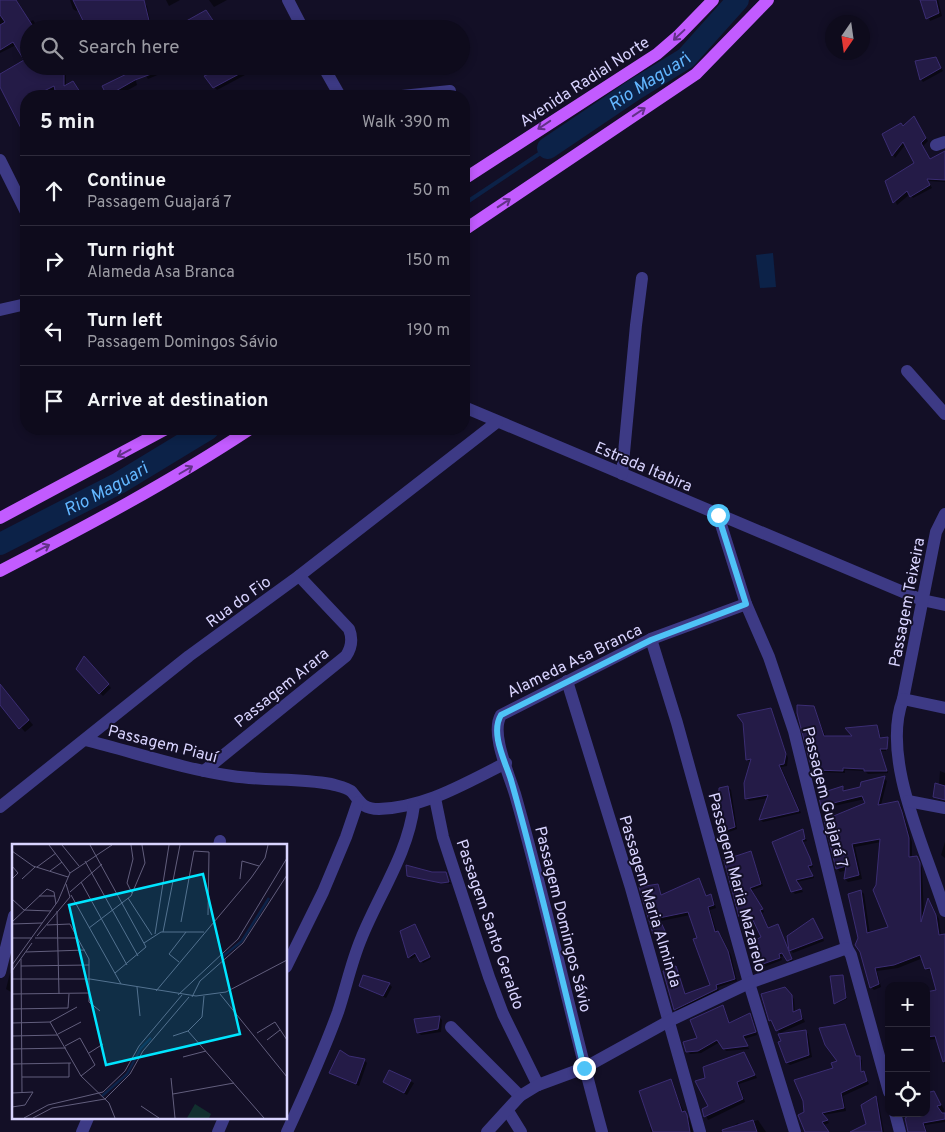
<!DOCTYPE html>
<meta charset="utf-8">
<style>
:root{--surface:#0e0b1c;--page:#1c1929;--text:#f1f3f6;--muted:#9b9ba3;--line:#2e2b3b}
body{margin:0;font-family:Overpass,sans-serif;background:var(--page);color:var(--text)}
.controls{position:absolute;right:15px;bottom:15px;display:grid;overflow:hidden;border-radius:10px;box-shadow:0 2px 8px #0003}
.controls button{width:45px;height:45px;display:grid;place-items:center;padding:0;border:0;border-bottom:1px solid var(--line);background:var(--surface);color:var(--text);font:25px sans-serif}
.compass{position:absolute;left:825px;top:15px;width:45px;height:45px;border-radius:50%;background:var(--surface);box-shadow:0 2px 8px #0003;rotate:193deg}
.stop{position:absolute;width:15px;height:15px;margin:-11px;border:4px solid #4fc3f7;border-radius:50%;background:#fff}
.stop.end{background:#4fc3f7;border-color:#fff;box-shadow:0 1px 5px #0008}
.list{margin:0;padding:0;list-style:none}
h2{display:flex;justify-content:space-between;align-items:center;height:65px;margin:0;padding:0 20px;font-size:21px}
h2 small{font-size:16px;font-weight:400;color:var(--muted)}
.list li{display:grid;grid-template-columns:32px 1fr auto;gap:15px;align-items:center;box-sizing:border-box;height:70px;padding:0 20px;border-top:1px solid var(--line)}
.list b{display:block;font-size:19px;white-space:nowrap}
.list p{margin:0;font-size:16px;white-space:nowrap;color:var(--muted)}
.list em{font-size:16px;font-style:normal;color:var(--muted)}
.icon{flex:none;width:28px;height:28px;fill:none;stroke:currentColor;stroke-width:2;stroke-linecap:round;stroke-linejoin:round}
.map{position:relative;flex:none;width:945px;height:1132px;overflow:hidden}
.search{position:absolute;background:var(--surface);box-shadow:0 2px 8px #0003;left:20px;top:20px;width:450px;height:55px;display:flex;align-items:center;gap:12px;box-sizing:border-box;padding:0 18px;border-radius:28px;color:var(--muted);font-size:19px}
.panel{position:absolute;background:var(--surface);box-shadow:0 2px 8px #0003;left:20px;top:90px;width:450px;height:345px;border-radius:20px}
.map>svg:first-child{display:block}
.water{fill:#0c2248}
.shadow{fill:#0007}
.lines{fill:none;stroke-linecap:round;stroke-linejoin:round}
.stream{stroke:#0c2248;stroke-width:4}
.river{stroke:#0c2248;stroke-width:22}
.building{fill:#241b47;stroke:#3b2d73}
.minor{stroke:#3d3a85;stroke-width:12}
.major{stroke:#c25bff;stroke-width:12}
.oneway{stroke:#623188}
.route{stroke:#4fc3f7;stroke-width:6}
.labels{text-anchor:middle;stroke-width:4;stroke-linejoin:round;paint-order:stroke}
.street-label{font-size:16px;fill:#d9d4ff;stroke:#130f26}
.water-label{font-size:18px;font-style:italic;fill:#62b6ff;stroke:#130f26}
.inset-river{fill:none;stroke:#0c2248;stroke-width:2.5}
.inset-road{fill:none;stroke:#625e7d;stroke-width:1}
.view{fill:#00e5ff;fill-opacity:0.15;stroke:#00e5ff;stroke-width:2.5}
.inset-edge{fill:none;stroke:#d9d4ff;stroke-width:2.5}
</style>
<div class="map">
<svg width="945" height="1132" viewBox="0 0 945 1132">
<rect width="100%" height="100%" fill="#130f26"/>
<path class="water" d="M773,253L776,287L760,288L756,255Z"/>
<g class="shadow">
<path d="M0,0H16L30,22L33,20L39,29H29V66H66V86H76L82,96H47L42,89L34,96H26V135L0,85V75L26,60L16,45L0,53Z"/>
<path d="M70,0H141L147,6L152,29H89L79,10L76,11L73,9Z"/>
<path d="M166,0H180L169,6Z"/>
<path d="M209,0H227L214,7Z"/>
<path d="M922,0H938L942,16L930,21Z"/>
<path d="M209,14L216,25L210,29H182Z"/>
<path d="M935,58L943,71L923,82L921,79Z"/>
<path d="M140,66H174V68L148,79Z"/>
<path d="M241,66L245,75L217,90L214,87L211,75Z"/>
<path d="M135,77L137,85L117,96H108L104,87Z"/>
<path d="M311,91L315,96L301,94Z"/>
<path d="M914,118L928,141L923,146L931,160L945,152V182L928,181L932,188L913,198L910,194L897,205L887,182L916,163L905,145L895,158L884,134L904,127Z"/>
<path d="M84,658L111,688L103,696L77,669Z"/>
<path d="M0,685L33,725L25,732L0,703Z"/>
<path d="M813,707L826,737L855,738L877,727L882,739L889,740H886V751H881L888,773L868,774L865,771L845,770V773L819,772L816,769Z"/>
<path d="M770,709L788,758L787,766L781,767L801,813L763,822L760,819L768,798L749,801L746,798L751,763L747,759Z"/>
<path d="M940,771L945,773V802L934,797L939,786Z"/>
<path d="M884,778L887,781L881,805L897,802L901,806L912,842V858L916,857L922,868L924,916L929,900L939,919L941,936L945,935V1065L937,1039L926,1040V993L937,991L932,971L926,969L923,958L898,968L877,971L881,987L874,990L871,987L859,938L861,891L864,894L870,934L890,928L877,885L881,842L855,847L862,879L848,882L845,879L847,870L840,872L837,868L866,804L865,799L825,808L822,805L819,793L842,787L846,791L861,788Z"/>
<path d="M728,787L731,790L737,829L724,834L721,831Z"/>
<path d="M803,832L807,841L803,842L813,867L810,868L814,878L797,882L803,892L795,894L792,891Z"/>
<path d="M945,842V858L941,855Z"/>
<path d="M751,853L763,886L752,890L764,912L762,913L769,929L777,926L780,928L793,962L791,963L785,955L781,957L782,960L764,967L762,964V938L753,916L743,919L740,917L726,861Z"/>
<path d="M445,873L451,884L412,878L409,875Z"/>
<path d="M699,879L707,897L711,896L713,898L716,908L710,910L717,933L721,935L731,955L737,981L718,987L719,992L678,1012L675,1009V967L686,995L712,986L690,915L661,921L666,934L656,936L654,934L657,886L662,896Z"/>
<path d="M813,920L824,941L793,953L790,950Z"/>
<path d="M415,925L431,959L423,963L418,955L411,959L409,957Z"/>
<path d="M10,973L14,974V994L6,989Z"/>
<path d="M843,976L847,999L836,1004L835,1003Z"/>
<path d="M389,984L392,987L386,998L360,985Z"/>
<path d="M788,992L794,999L795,1013L800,1011L805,1022L780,1033L770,1020Z"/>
<path d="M722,1006L730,1024L749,1014L752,1017L757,1035L744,1039L749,1049L726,1051L720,1042L701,1053L690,1054L687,1051Z"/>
<path d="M439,1017L442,1020L441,1032L421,1035L418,1032Z"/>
<path d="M844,1026L857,1057L862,1060V1071L869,1084L843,1096L846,1111L823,1115L829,1123L824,1125L828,1132H807L806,1113L839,1062Z"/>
<path d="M805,1031L808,1034L812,1057L790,1065L787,1063Z"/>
<path d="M743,1053L757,1078L739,1084L745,1102L708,1120L703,1109L710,1107L707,1079Z"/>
<path d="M349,1057L364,1060L367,1063L359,1086L330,1072Z"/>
<path d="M390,1072L414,1083L407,1095L384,1082Z"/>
<path d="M670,1081L684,1112L689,1119L693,1132H651L650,1128L652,1126Z"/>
<path d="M934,1093L944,1109L945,1122L925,1125L927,1132H909L926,1113Z"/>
<path d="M876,1098L878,1100L884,1132H853L867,1124Z"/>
<path d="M758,1120L766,1132H723L738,1123L740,1126Z"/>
</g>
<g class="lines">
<path class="stream" d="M464,204L548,148"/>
<g class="river">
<path id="s1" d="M548,148L634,90L686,58L738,0"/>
<path id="s2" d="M0,544L119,483L208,429"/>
</g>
</g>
<g class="building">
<path d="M0,0H16L34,28L29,29V66H64V86L73,81L80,92L70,96H42L55,90L54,86L34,96H26V138L0,87V74L24,60L13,42L0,50V25L5,22L0,15Z"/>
<path d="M73,0H144L151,29H87Z"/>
<path d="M920,0H936L939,13L926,19Z"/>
<path d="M206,10L214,22L202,29H172Z"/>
<path d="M936,57L941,68L920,80L915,61Z"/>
<path d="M143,66L170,67L135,80L107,96L102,86Z"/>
<path d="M205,66H254L213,88L204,76L209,74Z"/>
<path d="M914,116L926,138L921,143L930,159L945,151V180L927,179L930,185L910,197L907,191L893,203L885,181L914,163L903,142L892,156L882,134L901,123L903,126Z"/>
<path d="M84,656L109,684L99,694L76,669Z"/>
<path d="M0,684L29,720L19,729L0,705Z"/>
<path d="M797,705L814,706L824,736H852L845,728L877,725L880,738L888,737L887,749H880L887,771H864V769L843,768V771L815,770L810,763L797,713Z"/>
<path d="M771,708L786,754L784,764L779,765L799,811L759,820L768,795L745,799L744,783L751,759L746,760L743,723L737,715Z"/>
<path d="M885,776L878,805L898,801L902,812L909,838V857L917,856L920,863L921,922L928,898L936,915L939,935L945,934V1061L943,1062L935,1036L926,1037V992L936,990L930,968L925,969L920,955L894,965L875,968L879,984L870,988L860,952L855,945L858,938L848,894L861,890L867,933L888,927L873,890L876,885L880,839L852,844L859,875L844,879L846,866L836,869L824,820L865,803L862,796L821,806L818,794L843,786V791L860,787L861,782Z"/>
<path d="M935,783L945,786V800L933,797Z"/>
<path d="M728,786L735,827L720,832L718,826L719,788Z"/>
<path d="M803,829L805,839L802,840L810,858L812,865L808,866L813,876L796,880L802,889L791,892L772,842Z"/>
<path d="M751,851L761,884L750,888L763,909L760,910L768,928L778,924L792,959L787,961L782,953L779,954L780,958L760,965L752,942L761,937L750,914L739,917L724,860Z"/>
<path d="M406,865L432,872H446L449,882L441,883L407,876Z"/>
<path d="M699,878L706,896L711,894L714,905L708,907L715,932L718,931L728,951L735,979L716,985L717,989L674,1010L663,971L676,966L685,994L710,985L693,939L697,938L688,912L659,918L665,931L653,934L639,887L658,884L661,895Z"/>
<path d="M813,918L823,938L789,951L787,936Z"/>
<path d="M415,924L430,957L420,962L415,953L408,958L400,931Z"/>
<path d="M363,975L390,983L383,996L359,986Z"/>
<path d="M843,975L846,998L834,1004L830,976Z"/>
<path d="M785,987L792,995L793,1012L800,1009L802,1019L776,1031L771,1020L769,1021L761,994Z"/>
<path d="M723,1005L729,1023L750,1013L756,1032L743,1036L748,1046L723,1049L717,1040L698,1051L686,1052L683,1042L697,1038L690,1020Z"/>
<path d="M440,1016L438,1029L417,1033L414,1019Z"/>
<path d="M845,1024L856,1056H860L861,1072L864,1071L867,1081L841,1093L844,1108L822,1113L828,1120L822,1122L829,1132H805L798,1115L804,1112L803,1101L794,1080L833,1068L831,1063L837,1061L825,1045L819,1028Z"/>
<path d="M806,1030L809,1055L786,1063L778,1042L781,1041L778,1034Z"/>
<path d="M340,1050L349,1056L365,1059L356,1084L329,1073Z"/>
<path d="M744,1052L755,1075L737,1082L743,1099L704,1117L702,1109L708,1106L695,1081L705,1078L703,1067Z"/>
<path d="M389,1070L411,1080L404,1093L383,1082Z"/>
<path d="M671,1079L682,1112L685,1111L687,1115L690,1132H653L639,1091Z"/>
<path d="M934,1091L941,1105L937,1106L942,1113H945V1119L923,1123L926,1132H908L905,1118L907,1117L906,1113H926V1093Z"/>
<path d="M876,1096L882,1132H850L866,1124L861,1105Z"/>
<path d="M753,1120L757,1132H723L722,1130Z"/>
</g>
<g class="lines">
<g class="minor">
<path d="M288,0L303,29"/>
<path d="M323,66L340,96"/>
<path d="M402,96L450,91"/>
<path d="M936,145L945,142"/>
<path d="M0,160L26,212"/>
<path d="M0,310L26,304"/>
<path d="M907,371L945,414"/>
<path d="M464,407L922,600L945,605"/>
<path d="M622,474L636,325L642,278"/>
<path d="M945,514L936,532L903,699C880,759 927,852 945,911"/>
<path d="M718,515L746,604L769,657L794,731L847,948L851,955L889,1092"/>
<path d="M651,639L677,723L749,983L795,1132"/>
<path d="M567,681L631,888L700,1132"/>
<path d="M903,699L945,708"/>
<path d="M85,740C134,752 183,769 232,776C265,781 298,778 331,784C337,786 347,787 352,792C361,803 363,809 379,809C427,807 463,784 506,763"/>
<path d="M204,771L346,656C352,647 353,639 349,629L299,576"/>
<path d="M435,798L443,837L489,977L503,1014L538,1085"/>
<path d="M908,801L945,808"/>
<path d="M0,807L189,656L299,576L497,422"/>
<path d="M219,846L220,841"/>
<path d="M286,967L323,892L346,837L358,802"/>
<path d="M0,972L14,916"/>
<path d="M451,1027L520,1096"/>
<path d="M508,1111L521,1132"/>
<path d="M895,1113L900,1132"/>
<path d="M82,1132L88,1118"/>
<path d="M218,1132L224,1118"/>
<path d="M287,1132C305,1093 323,1053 338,1012C346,988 351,963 361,939C379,894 408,854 414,805"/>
<path d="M487,1132L520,1096L538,1085L584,1068L669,1021L749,983L847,948"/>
<path d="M602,1132C571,1020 547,906 515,794C509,774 490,733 501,715L651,639L746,604"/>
</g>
<g class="major">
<path d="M464,179L657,54L679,35L713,0"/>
<path d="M464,230L696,74L768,0"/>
<path d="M0,518L166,429"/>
<path d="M0,571C85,527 170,482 250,429"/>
</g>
</g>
<defs><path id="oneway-shaft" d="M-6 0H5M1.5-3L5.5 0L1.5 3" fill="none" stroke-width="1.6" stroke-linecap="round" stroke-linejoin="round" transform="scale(1.25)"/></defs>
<g class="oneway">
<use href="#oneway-shaft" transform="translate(679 35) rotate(137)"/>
<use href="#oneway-shaft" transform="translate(639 112) rotate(-34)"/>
<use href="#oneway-shaft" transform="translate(544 125) rotate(146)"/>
<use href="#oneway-shaft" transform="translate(504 203) rotate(-33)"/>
<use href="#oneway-shaft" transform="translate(124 453) rotate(152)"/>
<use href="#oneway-shaft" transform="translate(186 470) rotate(-30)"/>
<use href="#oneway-shaft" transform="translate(43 548) rotate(-27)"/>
</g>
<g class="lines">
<path class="route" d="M584,1068C560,972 538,875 511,780C505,761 490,733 501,715L651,640L746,604L718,515"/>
</g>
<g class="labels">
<g class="street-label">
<text transform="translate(584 81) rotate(-33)" y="6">Avenida Radial Norte</text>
<text transform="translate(644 466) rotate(23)" y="6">Estrada Itabira</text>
<text transform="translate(238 601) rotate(-36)" y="6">Rua do Fio</text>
<text transform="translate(906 602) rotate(-79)" y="6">Passagem Teixeira</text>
<text transform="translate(574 660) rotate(-26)" y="6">Alameda Asa Branca</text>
<text transform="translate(281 687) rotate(-39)" y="6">Passagem Arara</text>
<text transform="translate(163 743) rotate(14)" y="6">Passagem Piauí</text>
<text transform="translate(826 797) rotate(76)" y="6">Passagem Guajará 7</text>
<text transform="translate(738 882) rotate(75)" y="6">Passagem Maria Mazarelo</text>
<text transform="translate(651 901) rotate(73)" y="6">Passagem Maria Alminda</text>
<text transform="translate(564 919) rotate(76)" y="6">Passagem Domingos Sávio</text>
<text transform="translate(491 924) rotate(71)" y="6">Passagem Santo Geraldo</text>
</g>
<g class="water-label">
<text dy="6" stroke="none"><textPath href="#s1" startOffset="121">Rio Maguari</textPath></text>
<text dy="6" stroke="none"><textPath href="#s2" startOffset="119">Rio Maguari</textPath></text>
</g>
</g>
<g transform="translate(12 844)">
<rect width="275" height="275" fill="#130f26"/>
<path d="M183,260L199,270L197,274H175Z" fill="#12302f"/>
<path class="inset-river" d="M210,113L230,97L257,54M90,252L115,230L129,204L139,194"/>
<path class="inset-road" d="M37,1L58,29M50,1L67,22M78,1L134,103L103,129M119,1L121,15L115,39L120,49M0,7L21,22L56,33M73,17L126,112M0,22L6,29L0,35M25,23L44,9M38,27L50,18M10,35L23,23M228,35L230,17L247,22M69,38L115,121M58,48L90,20M59,51L109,140M27,52H43M116,54L140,91M0,55L12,66M12,66L39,67M45,67L47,150M0,78L35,45L42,48L44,60M169,78L182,7L197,8L196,71M0,80L30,79M35,81L58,80L60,84L77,115V158L88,167M77,84L119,52L133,19L130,1M151,88L168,1M143,90L157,1M25,92L58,53L54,40M0,94H20M23,94H66M132,99L149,88H192M14,108L73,106M9,115L10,249M167,118L157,110L174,88M0,121L46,57L58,29L100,1M9,122L77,121M0,127L20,99M0,135H78L184,152L214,148L275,116M125,143L128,172M144,147L239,34L253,14L256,1M0,150L77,149M208,150L275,233M166,151L226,95L275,14M180,153L188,137L231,99L275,31M0,165L56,164L57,150M38,178L69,232L97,259L103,274M0,179L38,178L65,163M176,187L252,274M245,189L263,178L275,196M46,190L69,178M0,192L46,191M161,192L176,187L190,173L192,152M68,194L83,221L69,232M255,196L268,186M53,202L68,194M0,205L54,204M77,209L91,200M171,213L194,207M0,220L59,219M10,233H57V219M159,234L163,274M0,249L21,248M161,250L222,239M129,262L147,274M0,263L13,261L21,248M12,274L36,261L91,248L113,227L127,202L170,151M21,274L40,264L93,255L118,230L131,207L177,153"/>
<path class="view" d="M191,30L228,190L94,221L57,61Z"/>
<rect width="275" height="275" class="inset-edge"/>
</g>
</svg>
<div class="controls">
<button>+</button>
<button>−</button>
<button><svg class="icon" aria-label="locate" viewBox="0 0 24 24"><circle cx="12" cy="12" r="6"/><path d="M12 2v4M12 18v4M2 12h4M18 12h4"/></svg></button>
</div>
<svg class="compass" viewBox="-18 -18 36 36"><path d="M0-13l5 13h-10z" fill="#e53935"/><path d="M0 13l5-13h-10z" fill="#9b9ba3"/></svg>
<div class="stop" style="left:718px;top:515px"></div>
<div class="stop end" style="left:584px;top:1068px"></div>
<div class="search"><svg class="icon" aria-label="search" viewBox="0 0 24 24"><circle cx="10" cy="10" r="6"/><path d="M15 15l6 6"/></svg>Search here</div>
<section class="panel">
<h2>5 min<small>Walk · 390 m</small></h2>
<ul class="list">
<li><svg class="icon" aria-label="ahead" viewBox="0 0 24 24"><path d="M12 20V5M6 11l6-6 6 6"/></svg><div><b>Continue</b><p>Passagem Guajará 7</p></div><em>50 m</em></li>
<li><svg class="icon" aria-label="right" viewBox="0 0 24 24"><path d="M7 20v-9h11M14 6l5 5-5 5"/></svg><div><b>Turn right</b><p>Alameda Asa Branca</p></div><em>150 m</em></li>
<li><svg class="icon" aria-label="left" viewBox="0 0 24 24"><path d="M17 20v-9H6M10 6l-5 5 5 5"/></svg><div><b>Turn left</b><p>Passagem Domingos Sávio</p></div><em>190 m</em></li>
<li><svg class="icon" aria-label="arrive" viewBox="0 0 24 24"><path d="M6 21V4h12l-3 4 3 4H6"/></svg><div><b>Arrive at destination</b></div></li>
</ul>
</section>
</div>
